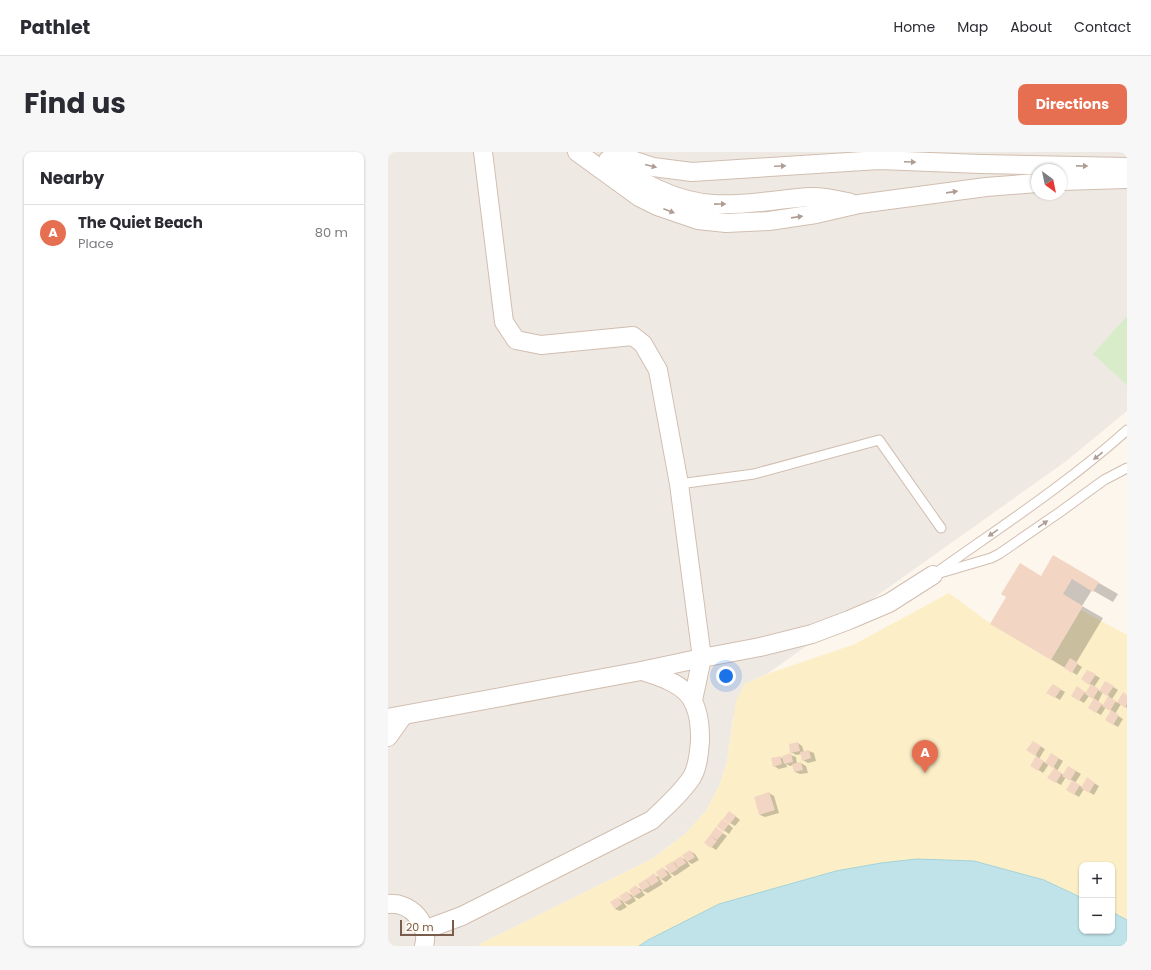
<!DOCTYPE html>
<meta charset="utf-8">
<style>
:root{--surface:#fff;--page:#f7f7f7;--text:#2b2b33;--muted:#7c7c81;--line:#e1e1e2;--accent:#e76f51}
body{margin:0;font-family:Poppins,sans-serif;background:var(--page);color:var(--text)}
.controls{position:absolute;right:12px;bottom:12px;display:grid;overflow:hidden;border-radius:8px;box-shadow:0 1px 3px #0004}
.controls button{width:36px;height:36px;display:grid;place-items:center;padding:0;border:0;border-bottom:1px solid var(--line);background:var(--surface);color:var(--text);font:20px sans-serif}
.compass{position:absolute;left:643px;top:12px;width:36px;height:36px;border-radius:50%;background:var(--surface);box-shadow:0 1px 3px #0004;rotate:147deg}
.scale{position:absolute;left:12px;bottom:10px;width:54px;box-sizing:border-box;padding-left:4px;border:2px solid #7a5c4d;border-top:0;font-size:11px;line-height:14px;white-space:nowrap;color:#7a5c4d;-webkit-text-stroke:3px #fffaf3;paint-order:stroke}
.you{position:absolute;left:338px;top:524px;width:14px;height:14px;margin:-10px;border:3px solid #fff;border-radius:50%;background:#1a73e8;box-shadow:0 0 0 6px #1a73e833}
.badge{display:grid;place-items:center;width:26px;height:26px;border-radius:50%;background:var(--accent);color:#fff;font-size:13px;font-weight:700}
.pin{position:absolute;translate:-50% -33px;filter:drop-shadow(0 1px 2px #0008)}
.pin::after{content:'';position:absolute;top:21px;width:14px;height:12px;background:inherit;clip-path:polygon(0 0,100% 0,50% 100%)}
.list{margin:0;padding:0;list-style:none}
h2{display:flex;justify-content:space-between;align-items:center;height:52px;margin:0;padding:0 16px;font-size:17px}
h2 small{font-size:13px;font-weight:400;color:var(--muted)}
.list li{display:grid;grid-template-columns:26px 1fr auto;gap:12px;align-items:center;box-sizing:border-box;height:56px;padding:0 16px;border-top:1px solid var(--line)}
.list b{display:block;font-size:15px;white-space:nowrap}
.list p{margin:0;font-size:13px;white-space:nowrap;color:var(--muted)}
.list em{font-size:13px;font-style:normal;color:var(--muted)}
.map{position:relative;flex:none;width:739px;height:794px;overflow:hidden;border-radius:8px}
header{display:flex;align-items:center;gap:24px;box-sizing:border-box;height:56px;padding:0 20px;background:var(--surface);border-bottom:1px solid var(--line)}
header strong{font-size:19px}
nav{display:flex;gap:22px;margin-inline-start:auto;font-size:14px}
.intro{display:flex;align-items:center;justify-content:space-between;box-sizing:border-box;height:96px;padding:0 24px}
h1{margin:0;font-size:28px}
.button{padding:10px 18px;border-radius:8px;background:var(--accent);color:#fff;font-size:14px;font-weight:700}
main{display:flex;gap:24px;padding:0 24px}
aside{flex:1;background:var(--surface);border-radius:8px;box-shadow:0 1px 3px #0004}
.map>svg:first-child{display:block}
.industrial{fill:#efe9e4;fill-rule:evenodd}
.green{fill:#d8ecc9}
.sand{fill:#fcefc7}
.water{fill:#bfe3e8;stroke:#a5d3da}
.shadow{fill:#0003;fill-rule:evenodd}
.building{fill:#f3d5c3}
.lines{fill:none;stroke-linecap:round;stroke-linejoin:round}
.lane-casing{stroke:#d1beb0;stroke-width:11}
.street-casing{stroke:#d1beb0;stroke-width:20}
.lane{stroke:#fff;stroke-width:9}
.street{stroke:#fff;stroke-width:18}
.oneway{fill:#af9d94}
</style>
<header>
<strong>Pathlet</strong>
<nav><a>Home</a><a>Map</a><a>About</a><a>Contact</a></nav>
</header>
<div class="intro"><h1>Find us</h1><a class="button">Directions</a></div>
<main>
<aside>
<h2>Nearby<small></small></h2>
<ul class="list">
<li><span class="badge">A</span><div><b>The Quiet Beach</b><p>Place</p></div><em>80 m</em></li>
</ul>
</aside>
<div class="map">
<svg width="739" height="794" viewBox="0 0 739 794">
<rect width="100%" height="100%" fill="#fdf6ec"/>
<path class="industrial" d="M0,0H739V259L677,310L379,522L357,532L345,567L339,610L332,632L318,659L297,682L264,707L94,791L91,794H0ZM649,18H673V42H649Z"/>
<path class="green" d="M739,164V233L705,202Z"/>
<path class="sand" d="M561,441L603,472L663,508L693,458L739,483V768L724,760V713H694V746L656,728L260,788L251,794H91L94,791L264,707L297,682L318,659L332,632L339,610L348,549L357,532L379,522L467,492Z"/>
<path class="water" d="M529,707L586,709L656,728L694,746V779H724V760L739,768V794H251L260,788L331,752L448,719L493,711Z"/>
<g class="shadow">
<path d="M666,405L730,442L725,450L704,438L694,454L715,466L688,511L694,515L689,523L604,472L654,425Z"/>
<path d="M700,519L712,526L706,535L712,539L718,530L730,538L724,547L730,551L735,542L739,544V556L733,552L727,562L735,567L730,575L718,568L724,559L718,555L713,563L701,556L707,547L701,544L696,551L684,544L689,536L698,541L703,533L695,527ZM715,540L721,544L715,553L710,550Z"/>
<path d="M665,533L677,540L672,548L660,541Z"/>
<path d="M645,590L657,597L651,607L658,611L663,602L675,609L669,619L676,623L681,615L693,622L687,631L694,635L699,627L711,634L706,643L696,637L691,645L679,638L685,629L678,625L673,633L661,626L667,616L661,612L655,621L643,613L649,604L640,598Z"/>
<path d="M410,591L414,594L416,600L421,599L426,601L428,609L420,611L415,608L413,602L408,603L403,600Z"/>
<path d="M403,603L408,605L409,612L413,611L418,614L420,621L412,622L407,620L406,613L402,614L398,612L399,615L391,617L386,614L392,605L396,607Z"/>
<path d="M381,641L386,644L391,661L377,665L372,663Z"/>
<path d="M346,663L352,668L347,674L342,671Z"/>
<path d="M339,671L345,676L341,682L330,674Z"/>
<path d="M328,677L339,684L328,698L318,691Z"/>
<path d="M302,699L307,702L311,708L304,712L299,709L302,714L287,724L280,720L284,725L278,730L271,726L275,732L260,741L253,738L257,743L251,747L245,744L248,749L241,753L235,750L239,755L232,759L227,757L230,746L236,750L239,740L245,744L248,735L255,738L251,733L266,723L273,726L276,717L282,721L279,715L293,705L298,708Z"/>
</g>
<g class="building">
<path d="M665,403L711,430L705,440L684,427L675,442L695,454L663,508L602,472L618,445L613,442L632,411L653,424Z"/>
<path d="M682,506L690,511L684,521L676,516Z"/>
<path d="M699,518L708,522L701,533L693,527Z"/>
<path d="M717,529L726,534L719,544L711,539Z"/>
<path d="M665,532L673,537L667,546L658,541Z"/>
<path d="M703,532L711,537L705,547L697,542Z"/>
<path d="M689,534L697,540L691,549L683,544Z"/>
<path d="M735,540L739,543V552L737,556L729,550Z"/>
<path d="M720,544L728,549L722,559L714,554Z"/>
<path d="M706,546L714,552L708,561L700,556Z"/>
<path d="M723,558L731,563L725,573L717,568Z"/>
<path d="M645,589L653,594L647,604L638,598Z"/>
<path d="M410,590L412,599L402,601L401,592Z"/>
<path d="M421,598L423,606L414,609L412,600Z"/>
<path d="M403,601L405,610L396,612L394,604Z"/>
<path d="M663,601L671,606L665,616L657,611Z"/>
<path d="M392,604L394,612L385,615L383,606Z"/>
<path d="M648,604L656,609L650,619L642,614Z"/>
<path d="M413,610L415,618L406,620L404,612Z"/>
<path d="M680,614L688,619L682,629L674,624Z"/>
<path d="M666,616L674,621L668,631L659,626Z"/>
<path d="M699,625L707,631L701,641L693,636Z"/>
<path d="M684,628L692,633L686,643L678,638Z"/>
<path d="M381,640L387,658L371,663L366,645Z"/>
<path d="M341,659L348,664L342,672L335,667Z"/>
<path d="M334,667L341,672L335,680L329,674Z"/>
<path d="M328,675L335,681L329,688L322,683Z"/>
<path d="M322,683L329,689L323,696L316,691Z"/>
<path d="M302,698L307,705L299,710L294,703Z"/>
<path d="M293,704L298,711L290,716L286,709Z"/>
<path d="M285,709L290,717L282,722L277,714Z"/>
<path d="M275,715L280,723L272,728L268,720Z"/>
<path d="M266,721L271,729L263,734L258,727Z"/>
<path d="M258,727L262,734L254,739L250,732Z"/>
<path d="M248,733L253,740L245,745L241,738Z"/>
<path d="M239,739L244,746L236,751L231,744Z"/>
<path d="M230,745L234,752L227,757L222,750Z"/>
</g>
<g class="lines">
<defs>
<g id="lane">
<path d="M291,332L366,322L491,288L553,376"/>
<path d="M552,421L603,406L611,402L672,360L716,328L739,316"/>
<path d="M545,423C611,376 679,332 739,278"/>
</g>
<g id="street">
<path d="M95,0L116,170L128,188L153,193L245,184L255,192L270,218L291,332L314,506L305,548"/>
<path d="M189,0L251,45L269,54L310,68L338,71L381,69L428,62L471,52L598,35L649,31"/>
<path d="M226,0L235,5L265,15L304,20L491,8L593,12L739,15"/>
<path d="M220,8C252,30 287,50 326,52C358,54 390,47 421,45C435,44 450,48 463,51"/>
<path d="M673,29L739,27"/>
<path d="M0,566L253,519L314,506L372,495L424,482L461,468L501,451L545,423"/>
<path d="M0,585L15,564"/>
<path d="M0,752C23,750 42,771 36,794"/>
<path d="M36,778L74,764L264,668C278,654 293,642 304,625C310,615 311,601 312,589C313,542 296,532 254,519"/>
</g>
</defs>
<use href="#lane" class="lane-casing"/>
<use href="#street" class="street-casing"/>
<use href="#lane" class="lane"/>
<use href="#street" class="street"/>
</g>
<defs><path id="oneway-solid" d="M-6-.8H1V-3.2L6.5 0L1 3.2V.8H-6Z"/></defs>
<g class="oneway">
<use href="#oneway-solid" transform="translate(522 10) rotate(2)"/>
<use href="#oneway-solid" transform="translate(263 14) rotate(14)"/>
<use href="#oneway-solid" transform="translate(392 14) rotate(-3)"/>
<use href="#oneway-solid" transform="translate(694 14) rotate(1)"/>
<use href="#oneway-solid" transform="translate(564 40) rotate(-8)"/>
<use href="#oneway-solid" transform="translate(332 52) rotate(-1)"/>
<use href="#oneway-solid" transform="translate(281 59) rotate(21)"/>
<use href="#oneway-solid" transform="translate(409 65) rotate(-8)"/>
<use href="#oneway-solid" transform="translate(710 304) rotate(141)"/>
<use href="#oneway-solid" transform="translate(655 372) rotate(-35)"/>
<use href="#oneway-solid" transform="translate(605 381) rotate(145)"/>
</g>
</svg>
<div class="controls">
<button>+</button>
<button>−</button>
</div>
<svg class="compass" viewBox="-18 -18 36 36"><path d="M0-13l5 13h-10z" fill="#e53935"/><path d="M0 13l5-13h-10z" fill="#7c7c81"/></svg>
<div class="scale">20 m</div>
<div class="you"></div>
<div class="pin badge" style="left:537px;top:621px">A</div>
</div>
</main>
